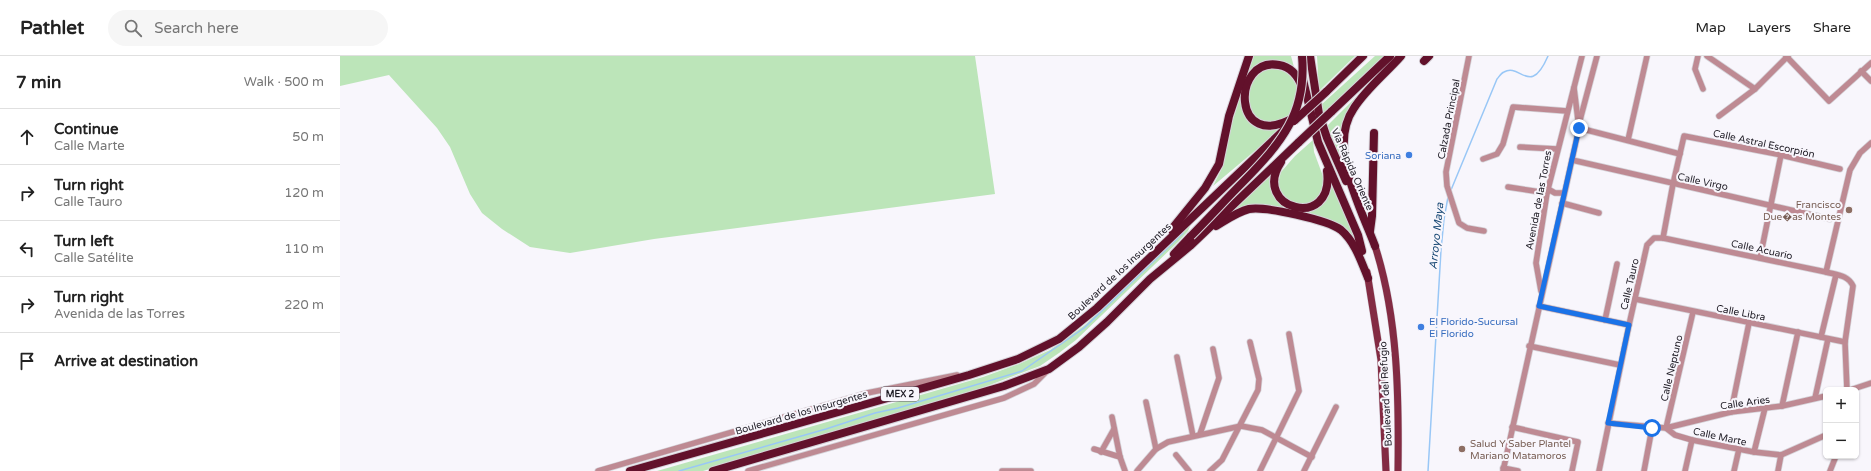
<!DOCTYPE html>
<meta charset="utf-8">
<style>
:root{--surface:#fff;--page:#f6f6f6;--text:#222;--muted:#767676;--line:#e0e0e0}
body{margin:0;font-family:"Varela Round",sans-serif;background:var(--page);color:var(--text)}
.controls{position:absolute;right:12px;bottom:12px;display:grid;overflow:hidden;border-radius:6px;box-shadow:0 1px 3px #0004}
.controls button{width:36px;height:36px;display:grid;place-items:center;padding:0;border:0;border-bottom:1px solid var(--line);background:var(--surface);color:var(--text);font:20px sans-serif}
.stop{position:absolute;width:12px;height:12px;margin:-9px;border:3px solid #1a73e8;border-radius:50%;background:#fff}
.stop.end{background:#1a73e8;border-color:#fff;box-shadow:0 1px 4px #0008}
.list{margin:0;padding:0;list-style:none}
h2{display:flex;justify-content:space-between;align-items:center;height:52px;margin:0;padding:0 16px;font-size:17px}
h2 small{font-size:13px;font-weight:400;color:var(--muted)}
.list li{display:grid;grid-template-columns:26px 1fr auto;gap:12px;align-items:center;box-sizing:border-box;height:56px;padding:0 16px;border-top:1px solid var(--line)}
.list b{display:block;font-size:15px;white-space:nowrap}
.list p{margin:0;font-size:13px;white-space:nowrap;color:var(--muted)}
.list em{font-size:13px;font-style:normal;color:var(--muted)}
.icon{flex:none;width:22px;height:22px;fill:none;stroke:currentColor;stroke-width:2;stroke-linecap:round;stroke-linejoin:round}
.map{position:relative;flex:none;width:1531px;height:415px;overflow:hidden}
header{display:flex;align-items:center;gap:24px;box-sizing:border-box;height:56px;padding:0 20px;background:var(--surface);border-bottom:1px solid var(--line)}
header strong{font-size:19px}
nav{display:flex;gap:22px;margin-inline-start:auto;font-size:14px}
.search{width:280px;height:36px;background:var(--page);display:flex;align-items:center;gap:10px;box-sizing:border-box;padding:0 14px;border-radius:22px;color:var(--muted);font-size:15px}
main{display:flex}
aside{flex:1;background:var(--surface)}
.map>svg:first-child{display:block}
.green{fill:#bce5b9}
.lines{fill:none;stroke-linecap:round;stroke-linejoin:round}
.stream{stroke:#99c7f6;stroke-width:1.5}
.minor-casing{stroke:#d5d3d9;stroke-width:7}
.major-casing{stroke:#d5d3d9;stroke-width:8}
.highway-casing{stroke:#d5d3d9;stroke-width:10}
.minor{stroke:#be8a93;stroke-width:5.5}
.major{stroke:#832b43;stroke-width:7}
.highway{stroke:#62112b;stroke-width:8}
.highway-bridge-casing{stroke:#d5d3d9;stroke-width:10;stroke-linecap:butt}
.highway-bridge{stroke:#62112b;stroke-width:8}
.route{stroke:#1a73e8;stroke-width:5}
.shop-dot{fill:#3f7fe0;stroke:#f8f6fc;stroke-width:1.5}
.education-dot{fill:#8d6e63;stroke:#f8f6fc;stroke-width:1.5}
.labels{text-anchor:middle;stroke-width:4;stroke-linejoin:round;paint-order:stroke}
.shield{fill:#f8f6fc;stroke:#5f5d65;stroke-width:1}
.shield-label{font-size:9px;font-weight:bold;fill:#1e1b24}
.street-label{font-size:10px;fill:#1e1b24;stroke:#f8f6fc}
.shop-label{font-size:10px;fill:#366cbe;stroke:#f8f6fc;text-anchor:end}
.education-label{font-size:10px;fill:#785e54;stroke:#f8f6fc;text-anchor:end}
.water-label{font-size:11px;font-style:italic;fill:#184874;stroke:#f8f6fc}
</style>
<header>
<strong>Pathlet</strong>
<div class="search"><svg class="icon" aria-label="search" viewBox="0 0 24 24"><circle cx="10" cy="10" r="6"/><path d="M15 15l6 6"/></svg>Search here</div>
<nav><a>Map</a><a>Layers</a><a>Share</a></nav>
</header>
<main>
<aside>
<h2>7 min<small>Walk · 500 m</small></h2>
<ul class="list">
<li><svg class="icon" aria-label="ahead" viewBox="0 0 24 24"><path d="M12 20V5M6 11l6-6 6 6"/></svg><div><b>Continue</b><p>Calle Marte</p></div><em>50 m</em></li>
<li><svg class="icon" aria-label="right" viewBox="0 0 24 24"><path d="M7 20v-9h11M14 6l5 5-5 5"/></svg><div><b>Turn right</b><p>Calle Tauro</p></div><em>120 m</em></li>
<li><svg class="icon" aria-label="left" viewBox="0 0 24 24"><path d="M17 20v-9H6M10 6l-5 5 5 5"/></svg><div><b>Turn left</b><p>Calle Satélite</p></div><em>110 m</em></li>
<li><svg class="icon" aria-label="right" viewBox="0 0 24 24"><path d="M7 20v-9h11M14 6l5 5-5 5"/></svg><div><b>Turn right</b><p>Avenida de las Torres</p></div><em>220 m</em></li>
<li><svg class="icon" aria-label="arrive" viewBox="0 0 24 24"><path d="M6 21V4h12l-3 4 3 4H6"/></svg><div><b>Arrive at destination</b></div></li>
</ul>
</aside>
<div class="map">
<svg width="1531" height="415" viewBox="0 0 1531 415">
<rect width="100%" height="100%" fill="#f8f6fc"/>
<g class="green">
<path d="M0,0H635L655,138L314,183L230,197L190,191L162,173L142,157L130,138L110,91L97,72L49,19L0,30Z"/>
<path d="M914,0H951L954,11C934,0 916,5 905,25Z"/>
<path d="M977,0H1015L979,35Z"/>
<path d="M1035,0H1044L984,59L982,48Z"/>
<path d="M935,11L951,17L958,31L951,59L932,68L916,62L908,48L907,40L912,24L920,16Z"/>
<path d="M902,35C898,62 916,78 942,72L873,130L882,112L891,70Z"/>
<path d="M1018,39L1020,40C999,64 996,80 1001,111L987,70Z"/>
<path d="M973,84L974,96L984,123C985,135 979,142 970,148L950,147L940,134L938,127L941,116L955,100Z"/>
<path d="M934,117C934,133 933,144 949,153L930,151L884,160Z"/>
<path d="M991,123C994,139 999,146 1007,160C1012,168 1014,179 1017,187C1002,163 985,161 959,157C982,154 991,146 991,123Z"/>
<path d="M851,168L848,175L838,186L736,284L719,297L700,310L626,338L363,415H317L643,321L679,308L710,294L726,283L745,269Z"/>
</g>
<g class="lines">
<g class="stream">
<path d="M1111,134L1157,23C1159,21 1161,17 1164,16C1180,6 1190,42 1208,0"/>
<path d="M339,415L486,373L535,357L558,352L682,315L744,272L843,177"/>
<path d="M1088,415L1101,194L1104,163L1108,141"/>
</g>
<defs>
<g id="minor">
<path d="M1129,0L1106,116L1107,130L1119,167L1127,172L1144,175"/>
<path d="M1358,0L1355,13L1363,33"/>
<path d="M1367,0L1415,33"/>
<path d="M1446,0L1489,45L1531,7"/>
<path d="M1521,15L1531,25"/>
<path d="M1379,60L1415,33L1448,0"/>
<path d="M1240,64L1257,0"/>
<path d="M1239,72L1340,98"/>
<path d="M1288,84L1307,0"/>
<path d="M1180,91L1217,93"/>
<path d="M1143,103L1157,98L1163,88L1173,51L1227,55"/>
<path d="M1232,104L1490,163"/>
<path d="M1168,131L1207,137"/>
<path d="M1208,133L1215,137H1224"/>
<path d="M1222,147L1259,157"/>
<path d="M1323,182L1333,128L1344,80L1441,99L1500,113"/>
<path d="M1420,202L1441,99"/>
<path d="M1486,216L1510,114L1520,97L1531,87"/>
<path d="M1201,235L1196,207L1207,137L1242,0"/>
<path d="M1295,243L1505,286"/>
<path d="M1199,250L1289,269"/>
<path d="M1353,256L1326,372L1391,356L1442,350L1486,340"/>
<path d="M1265,264L1277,208"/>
<path d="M1481,281L1496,219"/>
<path d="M1189,290L1280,309"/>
<path d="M837,301L853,380"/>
<path d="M1510,334L1531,327"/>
<path d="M1475,342L1488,283"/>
<path d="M806,346L816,393"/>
<path d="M1442,350L1458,276"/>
<path d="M1391,356L1409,267"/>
<path d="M772,361L780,401L785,415"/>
<path d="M1268,367L1326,372L1335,379L1352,384L1414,396L1441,399L1486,379"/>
<path d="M1172,371L1238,386L1232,415"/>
<path d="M860,378L879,322L873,293"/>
<path d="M754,393L780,401"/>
<path d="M761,396L774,373"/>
<path d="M1414,396L1425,352"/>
<path d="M836,399L849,415"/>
<path d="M1163,412L1178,415"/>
<path d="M258,415L527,337L617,319"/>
<path d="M408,415L664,342L694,328L706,316"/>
<path d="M662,415H691"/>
<path d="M797,415L816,393L828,386L901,370L922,374L972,401"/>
<path d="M870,415L882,404L918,334L919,323L910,286"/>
<path d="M920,415L959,335L949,278"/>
<path d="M964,415L996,351"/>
<path d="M1163,415L1239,72L1234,32"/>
<path d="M1259,415L1289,269L1307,189L1314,182H1323L1486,216C1497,219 1508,219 1513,230L1505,286L1507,334"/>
<path d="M1304,415L1312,372"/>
<path d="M1345,415L1352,384"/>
<path d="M1394,415L1399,393"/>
<path d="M1438,415L1441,399"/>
<path d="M1490,415L1496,400"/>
</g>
<g id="major">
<path d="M1035,190C1058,261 1059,341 1058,415"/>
<path d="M1027,216L1041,304L1046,415"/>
</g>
<g id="highway">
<path d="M970,0L979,58L987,82L1006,125"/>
<path d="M1084,5L1089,0"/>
<path d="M963,24L978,86L1018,179L1022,195"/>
<path d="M986,36L1023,0"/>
<path d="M991,56L1050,0"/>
<path d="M955,61C891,99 891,0 939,9C951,11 958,20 962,31"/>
<path d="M941,106C910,153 995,176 987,115"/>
<path d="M876,170C886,164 897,156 909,153C925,150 988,164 1001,174C1015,186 1021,205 1028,222"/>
<path d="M831,174L865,132L879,108L889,60L909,0"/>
<path d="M1030,175L1032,160L1034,77"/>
<path d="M1035,190C1020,150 987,91 1014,52C1026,33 1046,17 1061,0"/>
<path d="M834,198L851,180"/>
<path d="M290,415L629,319L678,303L719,283L757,252L944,74"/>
<path d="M373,415L664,330L709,313L739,291L767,266L810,223L850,190L959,86"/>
</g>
</defs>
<use href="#minor" class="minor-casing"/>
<use href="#major" class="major-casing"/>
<use href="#highway" class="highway-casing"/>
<use href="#minor" class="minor"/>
<use href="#major" class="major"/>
<use href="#highway" class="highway"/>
<defs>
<g id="highway-bridge">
<path d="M954,65L986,36"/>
<path d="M959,86L991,56"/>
<path d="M851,180C869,162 886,143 904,125C941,87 967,57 962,0"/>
</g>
</defs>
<use href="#highway-bridge" class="highway-bridge-casing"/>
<use href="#highway-bridge" class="highway-bridge"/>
</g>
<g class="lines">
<path class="route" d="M1239,72L1199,250L1289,269L1268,367L1312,372"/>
</g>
<g class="shop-dot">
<circle cx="1069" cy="99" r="4"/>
<circle cx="1081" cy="271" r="4"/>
</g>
<g class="education-dot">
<circle cx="1509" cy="154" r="4"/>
<circle cx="1122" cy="393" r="4"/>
</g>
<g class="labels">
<rect class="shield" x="541" y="331" width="38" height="14" rx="3"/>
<g class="shield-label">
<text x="560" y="341">MEX 2</text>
</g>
<g class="street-label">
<text transform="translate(1108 63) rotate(-79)" y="4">Calzada Principal</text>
<text transform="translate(1424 87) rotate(12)" y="4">Calle Astral Escorpión</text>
<text transform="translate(1013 113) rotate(66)" y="4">Vía Rápida Oriente</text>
<text transform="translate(1363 125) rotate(12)" y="4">Calle Virgo</text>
<text transform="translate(1198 144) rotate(-79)" y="4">Avenida de las Torres</text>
<text transform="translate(1422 193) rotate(12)" y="4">Calle Acuario</text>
<text transform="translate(779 215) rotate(-43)" y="4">Boulevard de los Insurgentes</text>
<text transform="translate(1289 228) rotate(-77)" y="4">Calle Tauro</text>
<text transform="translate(1401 256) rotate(11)" y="4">Calle Libra</text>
<text transform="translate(1331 312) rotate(-77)" y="4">Calle Neptuno</text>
<text transform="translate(1045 338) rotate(-93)" y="4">Boulevard del Refugio</text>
<text transform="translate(1405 346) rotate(-8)" y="4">Calle Aries</text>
<text transform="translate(461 356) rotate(-16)" y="4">Boulevard de los Insurgentes</text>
<text transform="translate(1380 380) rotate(12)" y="4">Calle Marte</text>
</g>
<g class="shop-label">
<text x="1061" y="103">Soriana</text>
<text x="1089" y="269" text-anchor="start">El Florido-Sucursal<tspan x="1089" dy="12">El Florido</tspan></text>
</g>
<g class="education-label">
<text x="1501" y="152">Francisco<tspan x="1501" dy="12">Due�as Montes</tspan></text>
<text x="1130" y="391" text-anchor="start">Salud Y Saber Plantel<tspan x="1130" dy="12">Mariano Matamoros</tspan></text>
</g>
<g class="water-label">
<text transform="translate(1096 180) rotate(-84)" y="4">Arroyo Maya</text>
</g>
</g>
</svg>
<div class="controls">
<button>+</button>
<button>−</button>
</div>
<div class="stop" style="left:1312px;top:372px"></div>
<div class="stop end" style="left:1239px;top:72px"></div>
</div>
</main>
